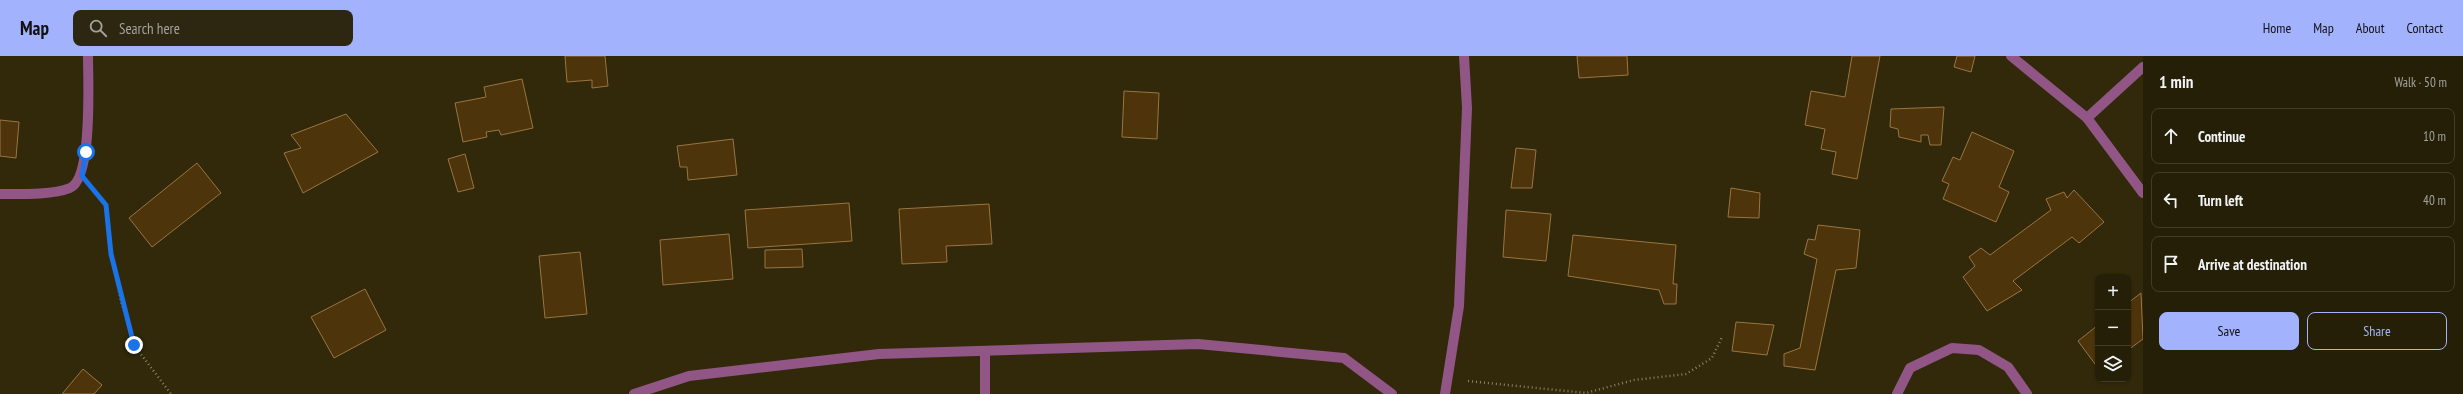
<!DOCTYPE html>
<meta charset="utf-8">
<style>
:root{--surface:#251f07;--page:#2d2711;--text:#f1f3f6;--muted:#a3a29b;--line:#423d28;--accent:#a3b2fd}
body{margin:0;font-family:"PT Sans Narrow",sans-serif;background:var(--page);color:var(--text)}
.controls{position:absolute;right:12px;bottom:12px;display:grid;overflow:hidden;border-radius:8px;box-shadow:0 1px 3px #0004}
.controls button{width:36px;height:36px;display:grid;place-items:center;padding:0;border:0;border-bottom:1px solid var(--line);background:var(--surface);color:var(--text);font:20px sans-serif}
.stop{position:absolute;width:12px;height:12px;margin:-9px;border:3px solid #1a73e8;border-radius:50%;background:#fff}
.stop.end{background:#1a73e8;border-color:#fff;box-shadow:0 1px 4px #0008}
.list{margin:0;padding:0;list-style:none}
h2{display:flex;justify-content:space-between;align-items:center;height:52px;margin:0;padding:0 16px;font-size:17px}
h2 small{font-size:13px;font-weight:400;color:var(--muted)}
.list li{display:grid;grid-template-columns:26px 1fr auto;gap:12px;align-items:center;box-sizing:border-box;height:56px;margin:0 8px 8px;padding:0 8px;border:1px solid var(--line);border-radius:8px}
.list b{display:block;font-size:15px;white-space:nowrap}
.list em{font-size:13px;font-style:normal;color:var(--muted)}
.actions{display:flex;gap:8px;padding:12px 16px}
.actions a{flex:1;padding:9px 0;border:1px solid var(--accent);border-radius:8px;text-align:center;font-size:14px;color:var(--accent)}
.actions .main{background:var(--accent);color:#111}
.icon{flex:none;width:22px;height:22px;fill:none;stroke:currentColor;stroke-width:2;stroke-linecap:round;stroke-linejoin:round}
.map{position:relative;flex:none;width:2143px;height:338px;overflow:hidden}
header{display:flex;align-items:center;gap:24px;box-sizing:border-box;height:56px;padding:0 20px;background:var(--accent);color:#111}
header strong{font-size:19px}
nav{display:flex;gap:22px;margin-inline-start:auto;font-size:14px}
.search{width:280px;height:36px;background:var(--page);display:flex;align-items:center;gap:10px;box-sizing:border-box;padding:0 14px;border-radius:8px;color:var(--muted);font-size:15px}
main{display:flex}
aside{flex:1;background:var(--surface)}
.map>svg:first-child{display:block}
.building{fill:#4d340b;stroke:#997543}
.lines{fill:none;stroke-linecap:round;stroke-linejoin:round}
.path{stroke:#8b8364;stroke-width:2.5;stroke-dasharray:1 3;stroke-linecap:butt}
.street{stroke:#915685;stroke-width:10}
.route{stroke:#1a73e8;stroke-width:5}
</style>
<header>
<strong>Map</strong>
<div class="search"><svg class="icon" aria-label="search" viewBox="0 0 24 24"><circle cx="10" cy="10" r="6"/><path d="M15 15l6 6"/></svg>Search here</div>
<nav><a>Home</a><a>Map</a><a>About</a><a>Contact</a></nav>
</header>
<main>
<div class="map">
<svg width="2143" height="338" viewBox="0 0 2143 338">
<rect width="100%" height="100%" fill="#312909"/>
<g class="building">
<path d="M565,0H605L608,30L592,32V24L567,26Z"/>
<path d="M1577,0H1627L1628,19L1579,22Z"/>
<path d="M1852,0H1880L1857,123L1832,118L1836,96L1821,93L1825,73L1805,69L1811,35L1845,41Z"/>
<path d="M1957,0H1975L1971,16L1954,11Z"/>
<path d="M522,23L533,72L501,79L499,74L486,76L487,81L463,86L455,47L486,41L484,31Z"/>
<path d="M1124,35L1159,37L1157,83L1122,81Z"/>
<path d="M1944,51L1941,89H1930L1928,79H1921V86L1899,81L1898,73L1890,71L1891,53Z"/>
<path d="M346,58L378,96L303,137L284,97L301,92L291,79Z"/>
<path d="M0,64L19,66L16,102L0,100Z"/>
<path d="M1972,76L2014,95L1999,131L2009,136L1996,166L1943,143L1949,128L1942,125L1953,101L1960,104Z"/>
<path d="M733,83L737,119L688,124L687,111H680L677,90Z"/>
<path d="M1516,92L1536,94L1532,132H1511Z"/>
<path d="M465,98L474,132L458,136L448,103Z"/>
<path d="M197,107L221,137L152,191L129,162Z"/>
<path d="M1731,132L1760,137L1759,162L1728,161Z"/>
<path d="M2074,134L2104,166L2079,187L2072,181L2013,225L2022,234L1987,255L1963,221L1975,210L1969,201L1981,192L1990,199L2051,154L2046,143L2064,136L2067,142Z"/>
<path d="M849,147L852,185L748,192L745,154Z"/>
<path d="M989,148L992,188L946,190L947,206L902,208L899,153Z"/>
<path d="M1506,154L1551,158L1546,205L1503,201Z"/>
<path d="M1818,169L1860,174L1856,212L1836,214L1815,314L1784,310V298L1800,292L1817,203L1804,198L1808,183L1815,184Z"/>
<path d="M729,178L733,223L663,229L660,184Z"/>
<path d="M1573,179L1676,189L1673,228H1677L1676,248H1664L1659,234L1568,220Z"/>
<path d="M802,193L803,211L765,212V194Z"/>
<path d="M580,196L587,258L545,262L539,200Z"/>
<path d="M365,233L386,274L334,302L311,261Z"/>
<path d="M2141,237L2143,283L2128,294V247Z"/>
<path d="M1736,266L1774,269L1767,299L1732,295Z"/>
<path d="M2098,269V312L2078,285Z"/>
<path d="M83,313L102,329L94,338H62Z"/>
</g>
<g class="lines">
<g class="path">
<path d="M95,136L106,149L111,198L121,245L134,289L171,338"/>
<path d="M1468,325L1586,337L1634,324L1686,318L1712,302L1722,281"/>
</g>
<g class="street">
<path d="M2011,0L2087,62L2143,137"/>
<path d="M2087,62L2143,11"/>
<path d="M0,138C19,138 53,139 70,132C93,122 88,24 88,0"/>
<path d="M985,295V338"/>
<path d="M634,338L689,320L879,298L1198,288L1344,302L1392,338"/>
<path d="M1445,338L1459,250L1467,52L1464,0"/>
<path d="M1897,338L1910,312L1952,292L1979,294L2008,311L2027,338"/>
</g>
</g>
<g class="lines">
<path class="route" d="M86,96L82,120L106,149L111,198L134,289"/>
</g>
</svg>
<div class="controls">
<button>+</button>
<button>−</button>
<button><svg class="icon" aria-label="layers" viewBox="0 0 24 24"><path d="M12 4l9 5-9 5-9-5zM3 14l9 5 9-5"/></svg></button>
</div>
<div class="stop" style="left:86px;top:96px"></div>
<div class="stop end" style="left:134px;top:289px"></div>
</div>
<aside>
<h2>1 min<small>Walk · 50 m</small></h2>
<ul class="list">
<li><svg class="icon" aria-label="ahead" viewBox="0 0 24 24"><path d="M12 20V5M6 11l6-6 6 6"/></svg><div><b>Continue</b></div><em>10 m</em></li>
<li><svg class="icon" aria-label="left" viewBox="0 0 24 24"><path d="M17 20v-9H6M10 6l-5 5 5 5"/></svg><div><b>Turn left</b></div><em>40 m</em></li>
<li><svg class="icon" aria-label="arrive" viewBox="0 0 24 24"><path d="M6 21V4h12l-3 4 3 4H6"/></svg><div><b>Arrive at destination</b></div></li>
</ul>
<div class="actions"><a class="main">Save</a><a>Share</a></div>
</aside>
</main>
